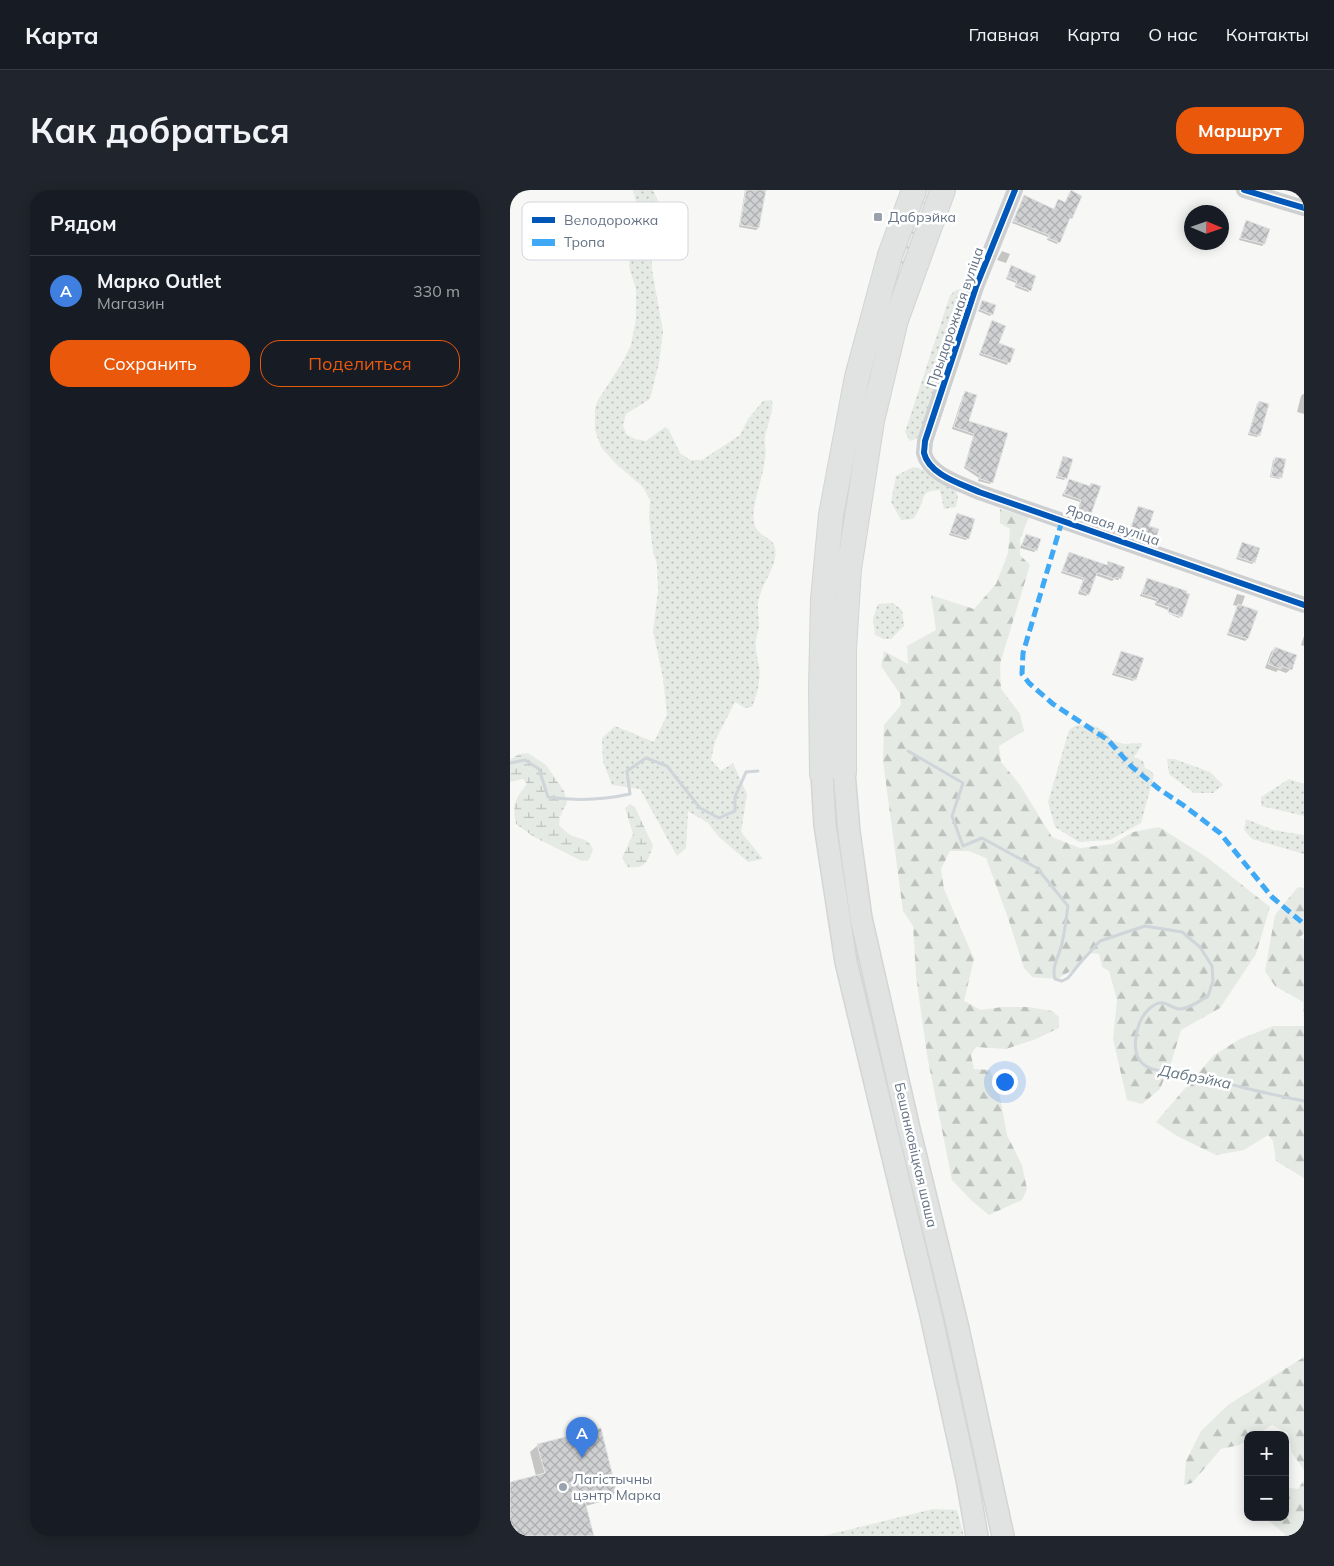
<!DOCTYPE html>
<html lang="ru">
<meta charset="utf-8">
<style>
:root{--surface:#171b24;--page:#20242c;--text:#f1f3f6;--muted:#9ea1a6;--line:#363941;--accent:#ea580c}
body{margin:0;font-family:Mulish,sans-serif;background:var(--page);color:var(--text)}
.controls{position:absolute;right:15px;bottom:15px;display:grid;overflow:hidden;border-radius:10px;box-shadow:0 2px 12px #0003}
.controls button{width:45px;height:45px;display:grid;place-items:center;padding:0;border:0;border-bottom:1px solid var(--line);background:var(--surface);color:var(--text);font:25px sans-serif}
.compass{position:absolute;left:674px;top:15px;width:45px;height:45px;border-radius:50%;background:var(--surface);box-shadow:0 2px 12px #0003;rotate:92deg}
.you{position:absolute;left:494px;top:891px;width:18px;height:18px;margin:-12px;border:4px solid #fff;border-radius:50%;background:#1a73e8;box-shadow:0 0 0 8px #1a73e833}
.badge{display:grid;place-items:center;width:32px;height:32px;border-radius:50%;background:var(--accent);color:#fff;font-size:16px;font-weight:700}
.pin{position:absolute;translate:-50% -41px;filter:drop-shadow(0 1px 2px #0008)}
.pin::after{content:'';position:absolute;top:26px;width:18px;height:15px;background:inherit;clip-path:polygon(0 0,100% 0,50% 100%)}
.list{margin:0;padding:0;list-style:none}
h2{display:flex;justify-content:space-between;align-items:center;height:65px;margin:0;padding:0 20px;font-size:21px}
h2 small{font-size:16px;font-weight:400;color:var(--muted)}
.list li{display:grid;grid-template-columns:32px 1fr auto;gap:15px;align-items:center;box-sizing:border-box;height:70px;padding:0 20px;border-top:1px solid var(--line)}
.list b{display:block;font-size:19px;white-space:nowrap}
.list p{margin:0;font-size:16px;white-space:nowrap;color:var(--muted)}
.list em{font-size:16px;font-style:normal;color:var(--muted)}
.actions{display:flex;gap:10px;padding:15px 20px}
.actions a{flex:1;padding:11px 0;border:1px solid var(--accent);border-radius:20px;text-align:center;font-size:18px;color:var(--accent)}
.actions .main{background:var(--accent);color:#fff}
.map{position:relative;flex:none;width:794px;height:1346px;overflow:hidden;border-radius:20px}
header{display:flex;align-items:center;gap:30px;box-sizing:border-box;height:70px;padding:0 25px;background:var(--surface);border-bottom:1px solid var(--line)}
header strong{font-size:24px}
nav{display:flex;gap:28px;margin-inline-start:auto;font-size:18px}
.intro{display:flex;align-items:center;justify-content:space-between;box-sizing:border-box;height:120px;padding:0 30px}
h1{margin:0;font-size:35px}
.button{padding:12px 22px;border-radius:20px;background:var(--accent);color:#fff;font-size:18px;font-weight:700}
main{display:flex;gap:30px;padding:0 30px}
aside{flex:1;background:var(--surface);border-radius:20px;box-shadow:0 2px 12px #0003}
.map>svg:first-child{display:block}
.grass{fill:url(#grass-dots)}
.forest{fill:url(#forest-firs)}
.wetland{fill:url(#wetland-marsh)}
.shadow{fill:#0003}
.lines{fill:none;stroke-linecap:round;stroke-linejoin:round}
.stream{stroke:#cfd5d9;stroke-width:3}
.building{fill:url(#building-cross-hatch);stroke:#e6e6e6}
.major-casing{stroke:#d4d5d5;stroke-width:24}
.highway-casing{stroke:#d3d4d4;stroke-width:26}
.minor{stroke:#cecfd1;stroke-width:16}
.major{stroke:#e1e2e2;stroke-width:21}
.highway{stroke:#e1e2e2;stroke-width:24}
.quiet{stroke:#3fa9f5;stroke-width:5;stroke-dasharray:10 5;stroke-linecap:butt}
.cycleway-casing{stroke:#fff;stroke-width:9}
.cycleway{stroke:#0057b8;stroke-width:6}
.poi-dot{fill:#99a2ad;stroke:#fff;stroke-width:2}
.labels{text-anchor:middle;stroke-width:5;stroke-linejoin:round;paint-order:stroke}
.poi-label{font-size:14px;fill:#667486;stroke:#fff;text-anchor:start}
.street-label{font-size:14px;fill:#667486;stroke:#fff}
.water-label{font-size:15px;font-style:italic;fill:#637582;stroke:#fff}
.key{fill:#fff;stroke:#d1d5db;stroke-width:1}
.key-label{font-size:14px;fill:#667486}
</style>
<header>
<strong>Карта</strong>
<nav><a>Главная</a><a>Карта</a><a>О нас</a><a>Контакты</a></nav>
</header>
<div class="intro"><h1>Как добраться</h1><a class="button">Маршрут</a></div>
<main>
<aside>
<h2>Рядом<small></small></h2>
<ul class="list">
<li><span class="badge" style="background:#3f7fe0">A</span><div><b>Марко Outlet</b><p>Магазин</p></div><em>330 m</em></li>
</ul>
<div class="actions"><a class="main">Сохранить</a><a>Поделиться</a></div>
</aside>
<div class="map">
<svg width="794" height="1346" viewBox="0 0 794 1346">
<defs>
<pattern id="grass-dots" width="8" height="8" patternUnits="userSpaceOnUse" patternTransform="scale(1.25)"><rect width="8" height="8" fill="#e6eae4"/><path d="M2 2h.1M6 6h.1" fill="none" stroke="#bec2be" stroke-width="1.8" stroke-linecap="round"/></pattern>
<pattern id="forest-firs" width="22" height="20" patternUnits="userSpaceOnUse" patternTransform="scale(1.25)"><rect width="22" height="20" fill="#e6eae4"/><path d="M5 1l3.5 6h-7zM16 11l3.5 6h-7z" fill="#bec2be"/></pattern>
<pattern id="wetland-marsh" width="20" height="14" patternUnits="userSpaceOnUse" patternTransform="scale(1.25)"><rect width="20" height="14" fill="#e6eae4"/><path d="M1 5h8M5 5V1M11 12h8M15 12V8" fill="none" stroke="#bec2be"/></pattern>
<pattern id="building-cross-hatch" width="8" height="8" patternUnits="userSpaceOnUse" patternTransform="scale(1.25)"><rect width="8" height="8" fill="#d0d1d2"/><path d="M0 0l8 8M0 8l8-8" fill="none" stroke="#adaeb0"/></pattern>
</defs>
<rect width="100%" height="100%" fill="#f7f7f6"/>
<g class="grass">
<path d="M123,0H143L148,11L142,58V80L153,141L149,173L140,209L116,224L113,235L116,244L125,249L136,251L155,237L159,240L170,263L180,270H192L230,245L238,229L253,211L262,210C264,222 257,234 255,247C254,254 257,261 255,269C253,286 247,301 244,318C239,349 263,344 265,358C268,375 254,390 250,405C246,416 249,424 249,435C249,442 245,447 246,457C246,464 248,470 249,476C251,490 247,505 242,517L235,518L225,512L205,551L201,570L211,581L223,573L237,604L231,642L253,669L238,672L209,647L198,633L178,621L176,658L167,666L130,599L102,595L93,572L92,548L105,536L144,552L157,525L153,488L143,441L148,401L147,375L143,361L139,327L140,310L133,297L106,274L91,257L85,240V218L88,210L112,173L121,155L126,128V99L119,77L126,12Z"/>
<path d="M413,0H423L395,77L326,549L468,1263L460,1265L365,863L328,676L317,506L326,346L361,163Z"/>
<path d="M451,99L455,101L456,107L411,244L406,249L400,251L395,242L440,105L446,100Z"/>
<path d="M403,277L418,281L442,295L448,306L446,317L434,319L430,300C411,301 416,305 409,319C408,323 405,326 403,329L391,330L381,312L386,286Z"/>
<path d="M383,413L392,420L394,436L381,449H374L365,445L363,428L368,414Z"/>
<path d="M579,534L594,541L603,551L614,554L632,553V556L624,567L633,571L635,578L640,580L644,585L631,633L600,650L569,652L545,637L538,612L559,540L565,536Z"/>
<path d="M657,569H664L700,582L713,595L703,603H684L659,584Z"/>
<path d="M779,589L794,594V626L751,616V607Z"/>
<path d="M736,629L763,640L794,645V664L742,649L734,640Z"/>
<path d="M423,1319L447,1320L454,1346H313Z"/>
</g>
<g class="forest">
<path d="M490,319L519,327L510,349V365L520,375L490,474L491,499L510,524L514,541L489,556L491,572L510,595L542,647L570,658L602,654L623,642L649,637L698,668L760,717L746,764L710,818L671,840L662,870L650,899L632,914L617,910L603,849L607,810L599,781L592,777L589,764L579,763L566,778L547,789L522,787L514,778L498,728L476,668L459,661H440L431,679L434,699L464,769L454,811L471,820L492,817H518L542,821L549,827V838L526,849L496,859L466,857L461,865L464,879L480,880L490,907L497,945L512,975L517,999L512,1010L479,1025L462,1011L442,990L417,865L406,786L403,736L393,721L373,571L374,535L391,515L390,504L371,476L374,461L398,474L397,456L426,440L421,405L464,419L486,394L498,363L500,339L490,333Z"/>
<path d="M788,697L794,698V743L790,747L794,750V988L766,971L763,951L758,945L734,960L706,965L667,946L646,932L704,865L730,849L763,836H794L793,812L765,796L755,781L765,725Z"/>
<path d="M794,1167V1280L782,1263L778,1243L762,1235L746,1245H738V1250L729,1255L711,1259L682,1293L674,1295L676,1271L691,1241L718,1215Z"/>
<path d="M794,1290V1346H777L758,1330V1327H775V1297L788,1299Z"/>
</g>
<g class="wetland">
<path d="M18,563L36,575L54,601L57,612L50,627L49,635C52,638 56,642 59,644C69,650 79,647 83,660L79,670L72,671L24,647L6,634C2,614 5,609 17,594L13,589L0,592V570L9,564Z"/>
<path d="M120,614L125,617L143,656C137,673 136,679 117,677L112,668L123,644L115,618Z"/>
</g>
<g class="shadow">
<path d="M235,0H254L248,38L246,40L229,37Z"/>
<path d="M514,7L543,20L548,10L555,13L561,28L558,30L547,54L537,50L538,47L502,33Z"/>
<path d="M736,32L754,54L752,56L729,50Z"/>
<path d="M492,61L500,64L496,73L487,70Z"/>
<path d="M501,77L520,100L518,102L505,97L506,93L496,89Z"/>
<path d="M473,111L482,124L480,126L468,121Z"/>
<path d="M482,132L488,154L503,159L497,175L469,165Z"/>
<path d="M455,203L457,231L497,244L482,292L480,294L468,291L469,288L454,278L463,246L442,239L453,205Z"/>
<path d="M793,204H794V224L787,222L791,206Z"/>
<path d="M749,212V245L747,247L738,245L747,214Z"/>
<path d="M553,268L556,288L554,290L546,288Z"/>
<path d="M766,268L771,287L769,289L760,287L763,270Z"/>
<path d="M559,291L579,297L581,294L579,326L577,328L566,324L570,312L552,306Z"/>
<path d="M627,320L645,347L643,349L619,342Z"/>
<path d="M447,324L458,348L456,350L439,345Z"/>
<path d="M516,345L526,360L524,362L510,358Z"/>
<path d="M732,353L744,372L742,374L726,369Z"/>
<path d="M559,363L596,376L598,373L610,388L608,390L604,389L602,391L585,385L578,404L576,406L568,404L573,390L551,383Z"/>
<path d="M637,390L671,425L645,415L646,411L630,406Z"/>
<path d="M727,404L735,406L731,417L737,449L735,451L717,445L727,416L723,415Z"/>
<path d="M657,423L670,427L669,428Z"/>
<path d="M794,446V456L791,455Z"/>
<path d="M765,458L781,479L776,483L768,480L766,482L755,478L761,462Z"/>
<path d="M611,462L625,489L623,491L602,485Z"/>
<path d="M28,1255L106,1303L98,1310L75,1316L82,1346H0V1293L26,1286L20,1262Z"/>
</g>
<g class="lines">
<g class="stream">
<path d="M398,561L453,593L442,626L453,656L472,648L527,678L558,716C556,729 555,741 552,753C550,765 541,776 545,789L552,791L558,788L570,773L590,751L635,736L672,742L690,757L702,776L703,791L698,806C690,811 680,818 671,819C660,820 655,805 640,818C627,829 619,860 632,873C641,882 660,882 672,883C692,886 711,892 731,897C752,902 773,907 794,911"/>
<path d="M0,573L15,570L29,579L38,607C66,611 93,610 120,604L117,581L136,568L157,576L190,618L209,628L225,621V607L236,582L248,581"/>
</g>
</g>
<g class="building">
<path d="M236,0H256L249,38L230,35Z"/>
<path d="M561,0L572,6L562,29L560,28L550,53L538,48L539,45L503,31L514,5L544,19L548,9L555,12Z"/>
<path d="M736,30L760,39L755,54L730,48Z"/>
<path d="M501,75L526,86L521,101L506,95L507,91L497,87Z"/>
<path d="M472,110L486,115L483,125L469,119Z"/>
<path d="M482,130L496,136L489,153L505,159L500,173L470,163Z"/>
<path d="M455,201L467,205L459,231L498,243L483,293L470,289V285L455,276L464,244L444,237Z"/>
<path d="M749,211L759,214L750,246L739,243Z"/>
<path d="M553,266L563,269L557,289L547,286Z"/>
<path d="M765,267L776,269L772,288L761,286Z"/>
<path d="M559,289L580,296L581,293L591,296L580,327L567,322L571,310L554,304Z"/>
<path d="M628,316L644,321L639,336L649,339L646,348L620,340Z"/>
<path d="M447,323L465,329L459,349L440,343Z"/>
<path d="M516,344L531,349L527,361L512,355Z"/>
<path d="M732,352L750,358L745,373L727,367Z"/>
<path d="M559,362L597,375L598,371L615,377L611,389L606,387L605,389L587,383L579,405L570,401L574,388L552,381Z"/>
<path d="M637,388L677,401L676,403L680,404L672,427L658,422L659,417L646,413L648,409L632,404Z"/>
<path d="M728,414L748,421L738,449L718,443Z"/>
<path d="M765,457L787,465L782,480L772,476L771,479L758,474Z"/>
<path d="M611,461L634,468L626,490L604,483Z"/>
<path d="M91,1238L107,1303L75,1311L84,1346H0V1292L35,1283L27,1254Z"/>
</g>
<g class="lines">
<defs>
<g id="major">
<path d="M334,582L339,642L351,728L399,939L447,1134L493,1346"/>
<path d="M312,584L315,635L336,772L421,1125L457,1289L467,1346"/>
</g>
<g id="highway">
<path d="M334,582V459L339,379L362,231L386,130L433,0"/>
<path d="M312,584L311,498L313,409L321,325L347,187L380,65L404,0"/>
</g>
</defs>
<use href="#major" class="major-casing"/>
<use href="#highway" class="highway-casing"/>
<g class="minor">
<path d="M505,0L466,97L415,251C415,254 414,260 414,263C419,285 452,294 469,302L794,415"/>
<path d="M734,0L794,18"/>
</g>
<use href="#major" class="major"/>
<use href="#highway" class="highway"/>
<path class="quiet" d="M552,331L513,463L512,484L519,493L543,514L598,550L622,577L649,599L673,615L710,643L762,707L794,734"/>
<defs>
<g id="cycleway">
<path d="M505,0L466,97L415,251C415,254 414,260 414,263C419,285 452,294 469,302L794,415"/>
<path d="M734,0L794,18"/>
</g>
</defs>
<use href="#cycleway" class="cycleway-casing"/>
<use href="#cycleway" class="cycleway"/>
</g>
<g class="poi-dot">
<rect x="363" y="22" width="10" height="10" rx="2.5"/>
<circle cx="53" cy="1297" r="5"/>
</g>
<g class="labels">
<g class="poi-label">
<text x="378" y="32">Дабрэйка</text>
<text x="63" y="1294">Лагістычны<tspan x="63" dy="16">цэнтр Марка</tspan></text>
</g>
<g class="street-label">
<text transform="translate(445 127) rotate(-71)" y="5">Прыдарожная вуліца</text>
<text transform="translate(603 335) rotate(19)" y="5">Яравая вуліца</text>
<text transform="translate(406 965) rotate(77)" y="5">Бешанковіцкая шаша</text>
</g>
<g class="water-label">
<text transform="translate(685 887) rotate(11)" y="5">Дабрэйка</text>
</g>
</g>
<rect x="12" y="12" width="166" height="58" rx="8" class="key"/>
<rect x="22" y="27" width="23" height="6" fill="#0057b8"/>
<rect x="22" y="49" width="23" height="7" fill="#3fa9f5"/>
<g class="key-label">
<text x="54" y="35">Велодорожка</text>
<text x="54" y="57">Тропа</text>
</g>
</svg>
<div class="controls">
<button>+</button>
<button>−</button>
</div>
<svg class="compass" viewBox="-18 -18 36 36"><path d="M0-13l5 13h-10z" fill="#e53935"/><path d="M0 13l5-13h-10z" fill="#9ea1a6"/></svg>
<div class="you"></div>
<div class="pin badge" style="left:72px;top:1268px;background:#3f7fe0">A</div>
</div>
</main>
